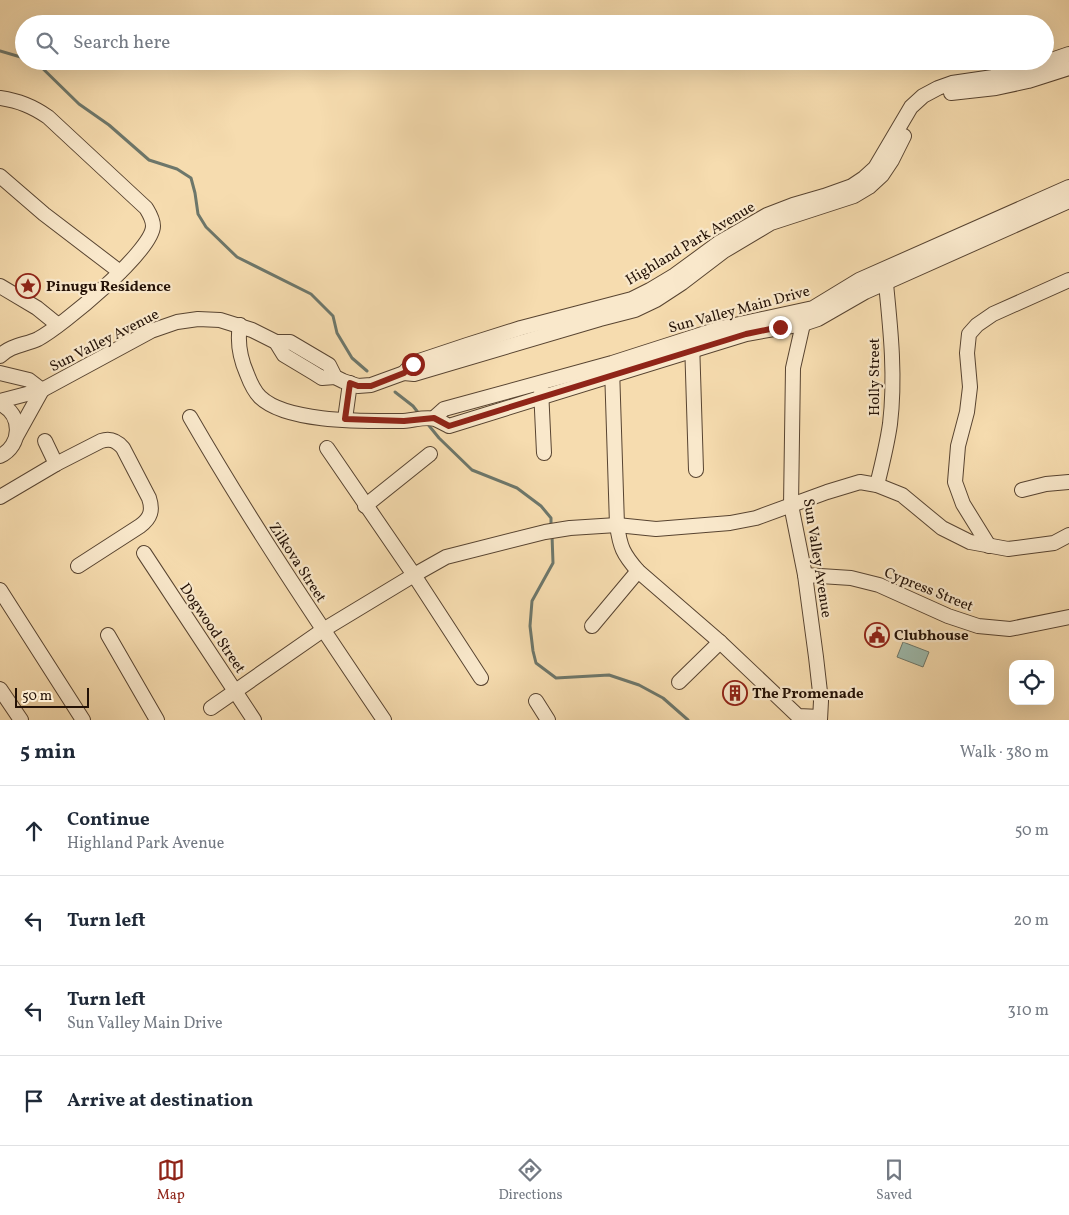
<!DOCTYPE html>
<meta charset="utf-8">
<style>
:root{--surface:#fff;--page:#f6f6f7;--text:#1f2937;--muted:#747a83;--line:#e0e1e3;--accent:#8f2418}
body{margin:0;font-family:Vollkorn,serif;background:var(--page);color:var(--text)}
.controls{position:absolute;right:15px;bottom:15px;display:grid;overflow:hidden;border-radius:10px;box-shadow:0 5px 20px #0002}
.controls button{width:45px;height:45px;display:grid;place-items:center;padding:0;border:0;border-bottom:1px solid var(--line);background:var(--surface);color:var(--text);font:25px sans-serif}
.scale{position:absolute;left:15px;bottom:12px;width:74px;box-sizing:border-box;padding-left:5px;border:2px solid #241207;border-top:0;font-size:14px;line-height:18px;white-space:nowrap;color:#241207;-webkit-text-stroke:4px #f9e8cb;paint-order:stroke}
.stop{position:absolute;width:15px;height:15px;margin:-11px;border:4px solid #8f2418;border-radius:50%;background:#fff}
.stop.end{background:#8f2418;border-color:#fff;box-shadow:0 1px 5px #0008}
.list{margin:0;padding:0;list-style:none}
h2{display:flex;justify-content:space-between;align-items:center;height:65px;margin:0;padding:0 20px;font-size:21px}
h2 small{font-size:16px;font-weight:400;color:var(--muted)}
.list li{display:grid;grid-template-columns:32px 1fr auto;gap:15px;align-items:center;box-sizing:border-box;height:90px;padding:0 20px;border-top:1px solid var(--line)}
.list b{display:block;font-size:19px;white-space:nowrap}
.list p{margin:0;font-size:16px;white-space:nowrap;color:var(--muted)}
.list em{font-size:16px;font-style:normal;color:var(--muted)}
.icon{flex:none;width:28px;height:28px;fill:none;stroke:currentColor;stroke-width:2;stroke-linecap:round;stroke-linejoin:round}
.map{position:relative;flex:none;width:1069px;height:720px;overflow:hidden}
.search{position:absolute;background:var(--surface);box-shadow:0 5px 20px #0002;left:15px;right:15px;top:15px;height:55px;display:flex;align-items:center;gap:12px;box-sizing:border-box;padding:0 18px;border-radius:28px;color:var(--muted);font-size:19px}
.sheet{height:425px;background:var(--surface)}
nav{display:flex;justify-content:space-around;align-items:center;box-sizing:border-box;height:70px;border-top:1px solid var(--line);background:var(--surface);font-size:14px;color:var(--muted)}
nav a{display:grid;justify-items:center;gap:2px}
nav .on{color:var(--accent)}
.map>svg:first-child{display:block}
.water{fill:#9dbbae;stroke:#6d776b}
.lines{fill:none;stroke-linecap:round;stroke-linejoin:round}
.stream{stroke:#6d776b;stroke-width:3}
.minor-casing{stroke:#584431;stroke-width:16}
.minor{stroke:#f9e8cb;stroke-width:14}
.route{stroke:#8f2418;stroke-width:6}
.labels{text-anchor:middle;stroke-width:4.5;stroke-linejoin:round;paint-order:stroke}
.street-label{font-size:15px;fill:#241207;stroke:#f9e8cb}
.poi-label{font-size:15px;font-weight:bold;fill:#241207;stroke:#f9e8cb;text-anchor:start}
</style>
<div class="map">
<svg width="1069" height="720" viewBox="0 0 1069 720">
<rect width="100%" height="100%" fill="#f6dcaf"/>
<filter id="stains"><feTurbulence type="fractalNoise" baseFrequency=".004" numOctaves="4"/><feColorMatrix values="0 0 0 0 .2 0 0 0 0 .09 0 0 0 0 .02 0 0 0 .5 -.17"/></filter>
<radialGradient id="worn" r=".72"><stop offset=".6" stop-color="#630" stop-opacity="0"/><stop offset="1" stop-color="#630" stop-opacity=".3"/></radialGradient>
<path class="water" d="M903,642L929,652L923,667L897,657Z"/>
<g class="lines">
<g class="stream">
<path d="M0,51L24,58"/>
<path d="M35,61L79,104L109,125L149,160L177,169L191,178L195,193L198,214L206,227L237,257L311,294L333,316L337,333L352,358L367,371"/>
<path d="M395,392L413,406L420,415"/>
<path d="M426,422L439,438L472,470L517,488L541,506L551,518V528"/>
<path d="M552,535L553,563L532,601L530,626L533,651L536,663L556,678L609,675L639,685L663,698L688,720"/>
</g>
<defs>
<g id="minor">
<path d="M951,93L996,88L1028,81L1069,68"/>
<path d="M0,98C19,101 32,106 48,117L146,208C149,213 153,219 153,226C153,251 61,327 38,339C25,345 11,345 0,356"/>
<path d="M0,176L44,214L120,272"/>
<path d="M0,286L37,308L58,325"/>
<path d="M802,318L803,324L793,368L791,505L805,575L816,657L821,701L820,720"/>
<path d="M240,325C237,342 240,358 247,374C250,382 254,391 260,397C287,423 365,421 401,421C411,421 426,416 435,419C440,421 445,424 449,426L746,334L803,324L818,319L865,292L1069,201"/>
<path d="M692,341L696,470"/>
<path d="M276,342H290L329,365L335,377L343,381L358,386L371,385L404,373L413,363L467,345L521,328L632,299L650,290L675,275L720,242L767,215L793,205L824,196L852,186L864,178L875,168L911,107L923,96L938,88L952,83L993,77L1025,69L1069,54"/>
<path d="M612,368L617,525C620,547 623,554 638,571L720,642L798,716L820,717"/>
<path d="M0,373L29,380L42,390"/>
<path d="M404,373L414,374L600,319L635,310L656,300L682,283L724,251L771,223L854,196L869,187L882,175L892,160L904,136"/>
<path d="M541,389L544,453"/>
<path d="M0,401L42,390L151,331L177,322L198,319L220,320L252,330L276,342L284,355L314,373L322,378L335,377"/>
<path d="M0,404C23,414 22,446 0,456"/>
<path d="M190,417C250,521 317,621 384,720"/>
<path d="M434,418L444,409L612,363L721,328L813,308L859,280L1069,187"/>
<path d="M345,419L350,383"/>
<path d="M17,435L42,390"/>
<path d="M45,441L56,464"/>
<path d="M327,448L414,575L481,678"/>
<path d="M877,485C882,465 887,445 890,424C896,374 890,324 885,274"/>
<path d="M1022,490L1046,484L1069,482"/>
<path d="M0,497L56,464L101,441C110,438 116,440 123,448L149,498C153,510 151,518 140,526L78,566"/>
<path d="M365,506L430,454"/>
<path d="M989,546L963,504L955,482L958,446L967,412L970,387L967,353L969,334L977,325L993,314L1069,280"/>
<path d="M144,553L254,720"/>
<path d="M805,575L851,578L879,585L948,616L978,626L1010,629L1069,617"/>
<path d="M0,590L83,720"/>
<path d="M592,626L638,571"/>
<path d="M108,635L157,720"/>
<path d="M679,682L720,642"/>
<path d="M0,689L21,720"/>
<path d="M536,701L548,720"/>
<path d="M211,708L323,630L414,575L446,557L545,532L570,528L617,525L656,529L730,523L756,518L827,492L860,482L877,485L902,495L942,528L970,542L1008,549L1054,543L1069,535"/>
</g>
</defs>
<use href="#minor" class="minor-casing"/>
<use href="#minor" class="minor"/>
</g>
<g class="lines">
<path class="route" d="M413,364L404,373L371,386H358L350,383L345,419L404,421L434,418L449,426L746,334L780,327"/>
</g>
<defs>
<symbol id="sight-ring" viewBox="-11 -11 22 22"><circle r="9.5" fill="#f9e8cb" stroke="#8f2418" stroke-width="1.5"/><path d="M0-6L1.8-2.2L6-1.7L2.9 1.2L3.7 5.4L0 3.3L-3.7 5.4L-2.9 1.2L-6-1.7L-1.8-2.2Z" fill="#8f2418"/></symbol>
<symbol id="civic-ring" viewBox="-11 -11 22 22"><circle r="9.5" fill="#f9e8cb" stroke="#8f2418" stroke-width="1.5"/><path d="M-.6-6.5H3V-4.5H.6V-3L4-1V1h2V6H-6V1h2V-1L-.6-3ZM-1.2 2.5V6h2.4V2.5Z" fill="#8f2418"/></symbol>
<symbol id="building-ring" viewBox="-11 -11 22 22"><circle r="9.5" fill="#f9e8cb" stroke="#8f2418" stroke-width="1.5"/><path d="M-4-6H4V6H1V3H-1V6H-4ZM-2.5-4.3h1.7v1.8h-1.7ZM.8-4.3h1.7v1.8H.8ZM-2.5-1h1.7V.8h-1.7ZM.8-1h1.7V.8H.8Z" fill="#8f2418"/></symbol>
</defs>
<g fill-rule="evenodd">
<use href="#sight-ring" x="14" y="272" width="28" height="28"/>
<use href="#civic-ring" x="863" y="621" width="28" height="28"/>
<use href="#building-ring" x="721" y="679" width="28" height="28"/>
</g>
<g class="labels">
<g class="street-label">
<text transform="translate(690 243) rotate(-31)" y="5">Highland Park Avenue</text>
<text transform="translate(739 309) rotate(-15)" y="5">Sun Valley Main Drive</text>
<text transform="translate(104 340) rotate(-27)" y="5">Sun Valley Avenue</text>
<text transform="translate(874 377) rotate(-90)" y="5">Holly Street</text>
<text transform="translate(818 558) rotate(81)" y="5">Sun Valley Avenue</text>
<text transform="translate(298 562) rotate(57)" y="5">Zilkova Street</text>
<text transform="translate(929 589) rotate(22)" y="5">Cypress Street</text>
<text transform="translate(213 628) rotate(56)" y="5">Dogwood Street</text>
</g>
<g class="poi-label">
<text x="46" y="291">Pinugu Residence</text>
<text x="894" y="640">Clubhouse</text>
<text x="752" y="698">The Promenade</text>
</g>
</g>
<rect width="100%" height="100%" filter="url(#stains)"/>
<rect width="100%" height="100%" fill="url(#worn)"/>
</svg>
<div class="controls">
<button><svg class="icon" aria-label="locate" viewBox="0 0 24 24"><circle cx="12" cy="12" r="6"/><path d="M12 2v4M12 18v4M2 12h4M18 12h4"/></svg></button>
</div>
<div class="scale">50 m</div>
<div class="stop" style="left:413px;top:364px"></div>
<div class="stop end" style="left:780px;top:327px"></div>
<div class="search"><svg class="icon" aria-label="search" viewBox="0 0 24 24"><circle cx="10" cy="10" r="6"/><path d="M15 15l6 6"/></svg>Search here</div>
</div>
<section class="sheet">
<h2>5 min<small>Walk · 380 m</small></h2>
<ul class="list">
<li><svg class="icon" aria-label="ahead" viewBox="0 0 24 24"><path d="M12 20V5M6 11l6-6 6 6"/></svg><div><b>Continue</b><p>Highland Park Avenue</p></div><em>50 m</em></li>
<li><svg class="icon" aria-label="left" viewBox="0 0 24 24"><path d="M17 20v-9H6M10 6l-5 5 5 5"/></svg><div><b>Turn left</b></div><em>20 m</em></li>
<li><svg class="icon" aria-label="left" viewBox="0 0 24 24"><path d="M17 20v-9H6M10 6l-5 5 5 5"/></svg><div><b>Turn left</b><p>Sun Valley Main Drive</p></div><em>310 m</em></li>
<li><svg class="icon" aria-label="arrive" viewBox="0 0 24 24"><path d="M6 21V4h12l-3 4 3 4H6"/></svg><div><b>Arrive at destination</b></div></li>
</ul>
</section>
<nav>
<a class="on"><svg class="icon" aria-label="map" viewBox="0 0 24 24"><path d="M3 6l6-2 6 2 6-2v14l-6 2-6-2-6 2zM9 4v14M15 6v14"/></svg>Map</a>
<a><svg class="icon" aria-label="directions" viewBox="0 0 24 24"><path d="M12 3l9 9-9 9-9-9zM9 14v-3h6M13 9l2 2-2 2"/></svg>Directions</a>
<a><svg class="icon" aria-label="saved" viewBox="0 0 24 24"><path d="M7 4h10v16l-5-4-5 4z"/></svg>Saved</a>
</nav>
